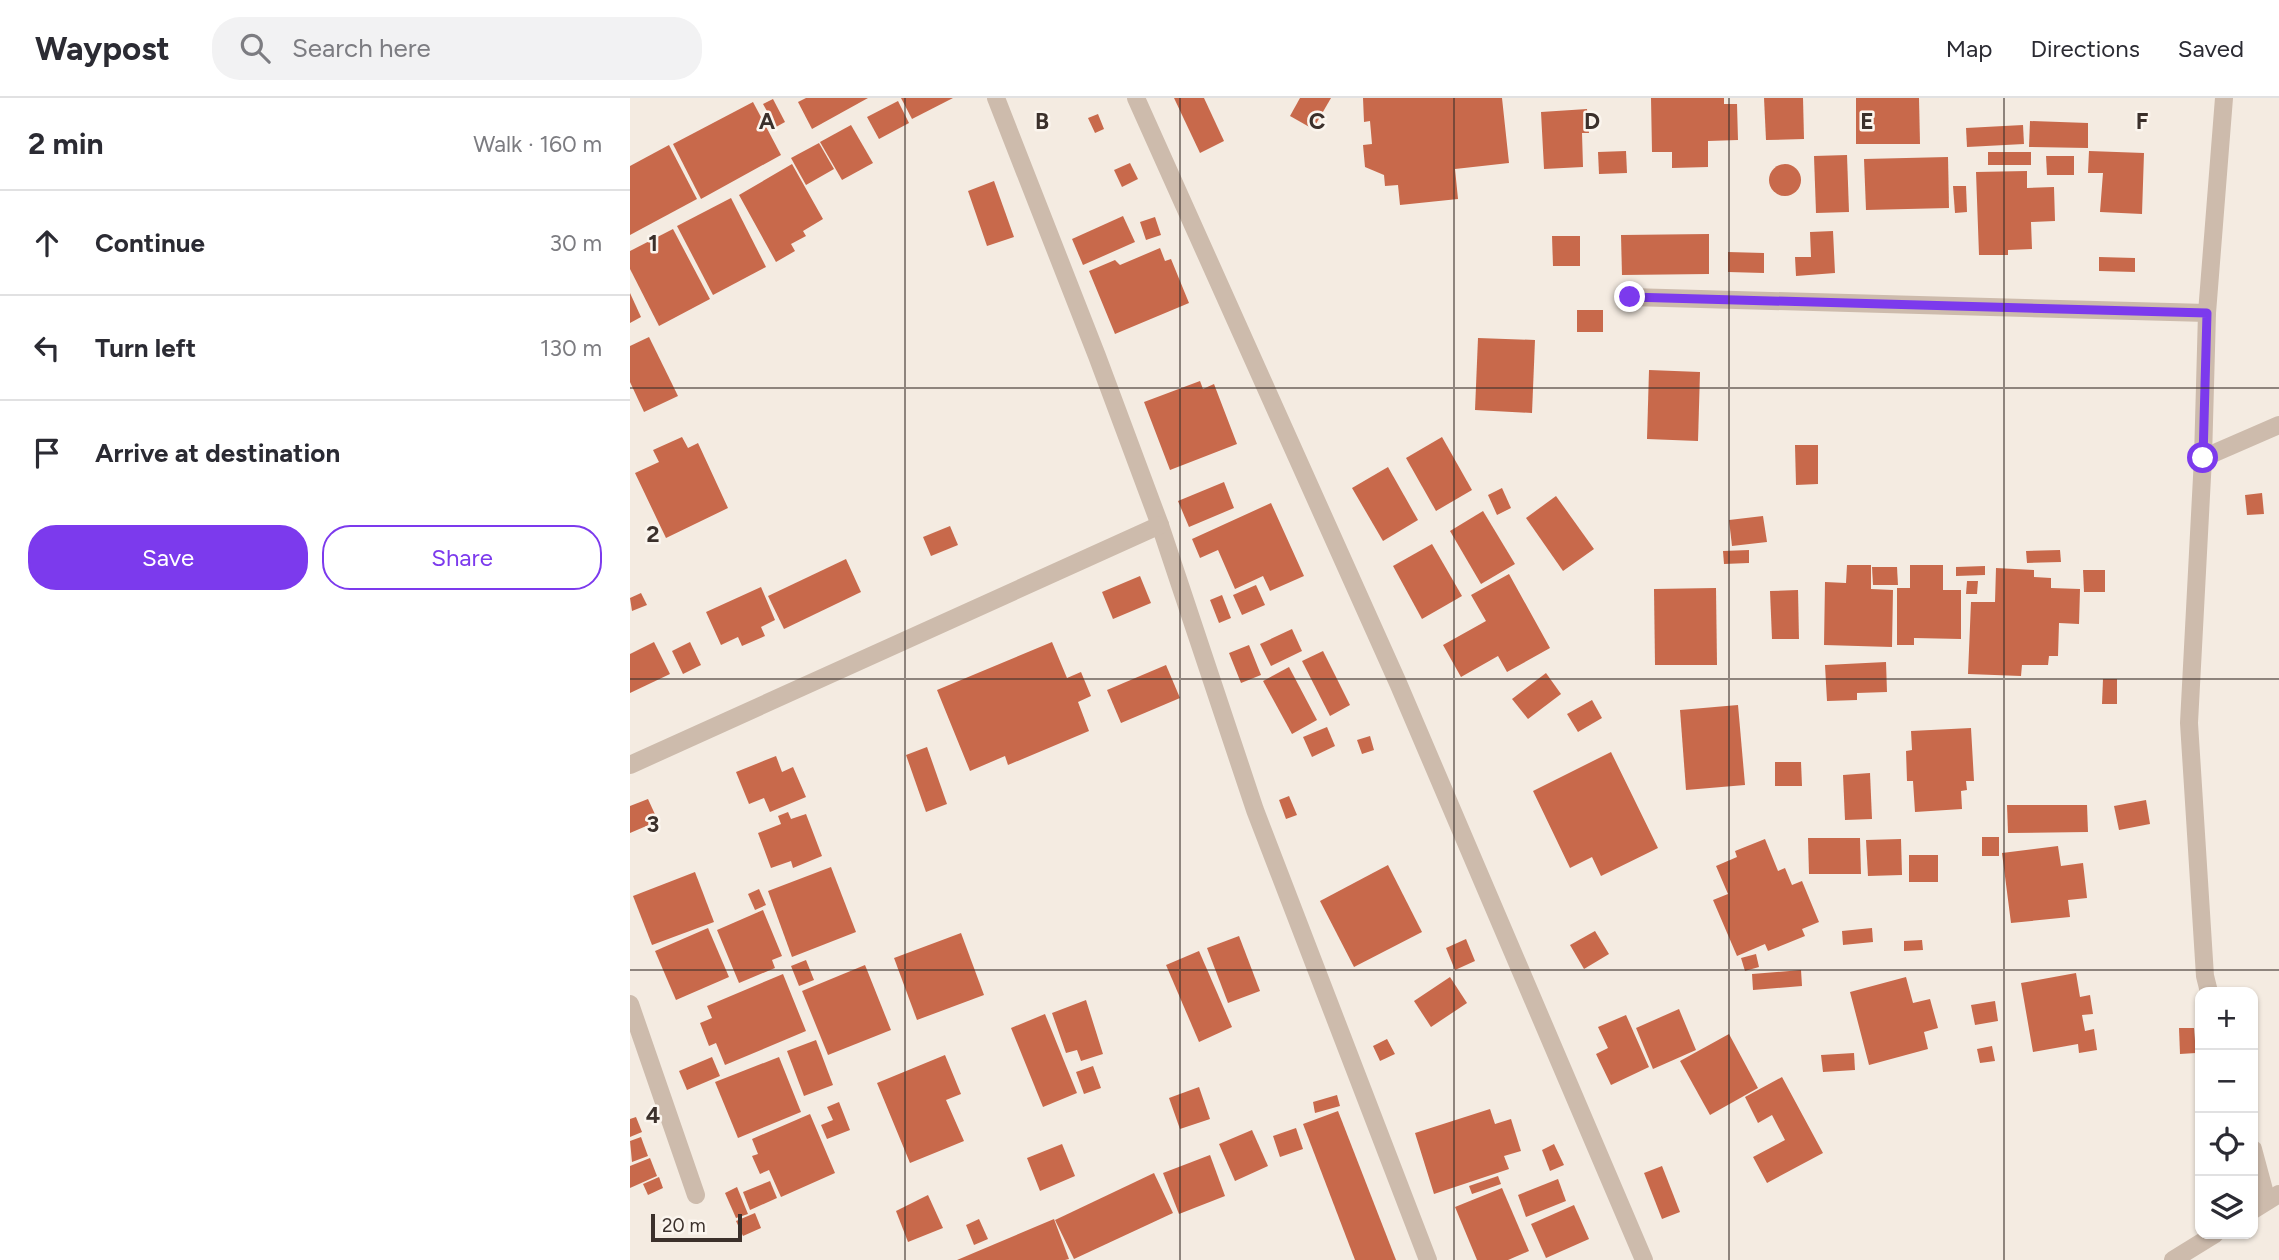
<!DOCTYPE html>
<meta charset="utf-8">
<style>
:root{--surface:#fff;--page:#f2f2f3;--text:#2b2b33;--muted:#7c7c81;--line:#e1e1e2;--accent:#7c3aed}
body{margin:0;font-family:Figtree,sans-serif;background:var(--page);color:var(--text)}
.controls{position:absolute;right:21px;bottom:21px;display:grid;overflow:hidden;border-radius:14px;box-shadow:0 2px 5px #0004}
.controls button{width:63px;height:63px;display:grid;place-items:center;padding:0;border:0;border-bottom:2px solid var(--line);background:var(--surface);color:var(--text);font:35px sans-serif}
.scale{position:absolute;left:21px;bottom:18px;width:91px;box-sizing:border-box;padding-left:7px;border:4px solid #3b302b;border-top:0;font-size:19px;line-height:24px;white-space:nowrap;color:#3b302b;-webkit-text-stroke:5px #fbf5ee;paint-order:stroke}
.stop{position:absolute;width:21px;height:21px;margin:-16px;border:5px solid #7c3aed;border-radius:50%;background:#fff}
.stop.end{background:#7c3aed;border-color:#fff;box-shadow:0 2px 7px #0008}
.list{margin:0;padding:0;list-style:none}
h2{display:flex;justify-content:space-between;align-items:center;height:91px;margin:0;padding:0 28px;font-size:30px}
h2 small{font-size:23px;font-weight:400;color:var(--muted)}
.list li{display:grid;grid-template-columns:46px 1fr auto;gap:21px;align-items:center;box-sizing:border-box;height:105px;padding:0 28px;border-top:2px solid var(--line)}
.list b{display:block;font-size:26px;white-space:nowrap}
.list em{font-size:23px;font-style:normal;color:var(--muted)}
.actions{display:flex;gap:14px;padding:21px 28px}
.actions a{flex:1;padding:16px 0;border:2px solid var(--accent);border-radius:28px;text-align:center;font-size:24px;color:var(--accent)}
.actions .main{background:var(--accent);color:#fff}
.icon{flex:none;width:38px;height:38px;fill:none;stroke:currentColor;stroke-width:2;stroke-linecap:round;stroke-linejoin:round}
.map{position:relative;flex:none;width:1649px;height:1162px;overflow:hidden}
header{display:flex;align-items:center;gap:42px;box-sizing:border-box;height:98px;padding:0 35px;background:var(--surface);border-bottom:2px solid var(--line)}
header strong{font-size:33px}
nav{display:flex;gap:38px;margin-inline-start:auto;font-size:24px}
.search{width:490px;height:63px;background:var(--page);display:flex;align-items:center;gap:18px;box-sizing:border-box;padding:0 24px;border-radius:28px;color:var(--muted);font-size:26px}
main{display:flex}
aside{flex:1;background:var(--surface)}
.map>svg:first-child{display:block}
.building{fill:#c8694b}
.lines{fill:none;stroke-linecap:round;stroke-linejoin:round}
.minor{stroke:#cdbbac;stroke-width:18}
.tertiary{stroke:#cdbbac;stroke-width:18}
.route{stroke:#7c3aed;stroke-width:9}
.grid{fill:none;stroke:#3b302b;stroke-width:2;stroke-opacity:0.55}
.grid-label{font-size:23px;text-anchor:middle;font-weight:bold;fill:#3b302b;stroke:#fbf5ee;stroke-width:5;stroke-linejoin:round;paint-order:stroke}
</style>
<header>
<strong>Waypost</strong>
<div class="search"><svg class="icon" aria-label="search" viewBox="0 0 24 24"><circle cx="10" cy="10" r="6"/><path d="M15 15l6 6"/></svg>Search here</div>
<nav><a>Map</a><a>Directions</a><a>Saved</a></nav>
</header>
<main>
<aside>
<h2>2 min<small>Walk · 160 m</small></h2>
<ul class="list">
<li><svg class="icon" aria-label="ahead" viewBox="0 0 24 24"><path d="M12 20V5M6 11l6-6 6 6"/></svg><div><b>Continue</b></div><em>30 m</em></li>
<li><svg class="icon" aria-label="left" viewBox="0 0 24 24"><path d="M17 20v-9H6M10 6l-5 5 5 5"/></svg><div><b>Turn left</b></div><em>130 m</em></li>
<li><svg class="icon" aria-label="arrive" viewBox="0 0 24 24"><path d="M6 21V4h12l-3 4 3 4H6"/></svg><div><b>Arrive at destination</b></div></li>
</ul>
<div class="actions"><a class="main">Save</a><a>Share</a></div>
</aside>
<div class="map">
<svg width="1649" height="1162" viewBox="0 0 1649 1162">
<rect width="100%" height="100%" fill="#f4ebe1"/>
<g class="building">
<path d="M176,0H238L182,31L168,4Z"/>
<path d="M271,0H323L282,21Z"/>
<path d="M544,0H574L594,43L570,55Z"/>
<path d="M670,0H701L683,31L660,18Z"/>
<path d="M733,0H872L879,65L825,71L828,101L770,107L768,87L755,88L754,77L735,69L733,47L742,46L740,23L734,24Z"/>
<path d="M1021,0H1094V6H1107L1108,42L1078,43V69L1042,70V54H1022Z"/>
<path d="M1134,0H1173L1174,41L1136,42Z"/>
<path d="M1226,0H1289L1290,46H1226Z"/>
<path d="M143,1L155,24L146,29L133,6Z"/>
<path d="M268,3L279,25L249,41L237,19Z"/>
<path d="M123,4L151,57L71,101L43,46Z"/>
<path d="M957,11L959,35H952L953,69L914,71L911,14Z"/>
<path d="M468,16L474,31L465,35L458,20Z"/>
<path d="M1400,23L1458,25V50L1399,49Z"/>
<path d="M221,27L243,65L212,82L190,44Z"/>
<path d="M1393,27L1394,46L1337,49L1336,30Z"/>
<path d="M189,45L204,71L176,87L161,60Z"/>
<path d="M39,47L67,101L0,137V68Z"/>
<path d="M996,53L997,75L969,76L968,54Z"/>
<path d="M1459,53L1514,55L1512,116L1470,114L1473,75H1458Z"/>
<rect x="1358" y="54" width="43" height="13"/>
<path d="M1217,57L1219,114L1186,115L1184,58Z"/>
<path d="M1416,58H1444V77H1417Z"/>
<path d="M1318,59L1319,110L1236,112L1234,61Z"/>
<path d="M500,65L508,81L492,89L484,72Z"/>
<path d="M162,66L193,121L173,133L176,138L161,146L165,153L146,164L109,97Z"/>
<circle cx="1155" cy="82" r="16"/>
<path d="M1397,73V90L1424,89L1425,123L1401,124L1402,151L1378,152V157H1349L1346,74Z"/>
<path d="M364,83L384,139L357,148L338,93Z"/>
<path d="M1323,88H1336L1337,114L1325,115Z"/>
<path d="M101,100L136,169L83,197L47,128Z"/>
<path d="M493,118L505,144L453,167L442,141Z"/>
<path d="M525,119L531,137L516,142L510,124Z"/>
<path d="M43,131L80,201L29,228L0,171V153Z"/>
<path d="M1203,133L1205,175L1166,178L1165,159H1181L1180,134Z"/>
<path d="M1079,136V176L992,177L991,137Z"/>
<path d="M922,138H950V168H923Z"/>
<path d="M530,150L535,163L541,161L559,205L485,236L459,173L485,162L490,167Z"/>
<path d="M1098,154L1134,155V175L1098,174Z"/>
<path d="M1469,159L1505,160V174L1469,173Z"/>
<path d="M0,195L11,219L0,225Z"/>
<rect x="947" y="212" width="26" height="22"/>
<path d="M19,239L48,298L14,314L0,284V248Z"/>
<path d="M848,240L905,242L902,315L845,312Z"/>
<path d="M1019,272L1070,274L1068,343L1017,341Z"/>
<path d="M570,283L573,291L584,286L607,346L540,372L514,304Z"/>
<path d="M52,339L58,350L68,345L98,410L36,440L5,375L29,364L23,352Z"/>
<path d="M812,339L842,392L806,413L776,360Z"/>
<path d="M1165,347H1188V386L1166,387Z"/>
<path d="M758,369L788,422L753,443L722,390Z"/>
<path d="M594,384L604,410L559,429L548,403Z"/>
<path d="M872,390L881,410L867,417L858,397Z"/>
<path d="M1632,395L1634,416L1617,417L1615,397Z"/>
<path d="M926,398L964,451L933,473L896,420Z"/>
<path d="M641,405L674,478L640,493L633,478L605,491L588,452L570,460L562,441Z"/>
<path d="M853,413L885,466L851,486L820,433Z"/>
<path d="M1133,418L1137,444L1102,448L1099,422Z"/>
<path d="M320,428L328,447L301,458L293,439Z"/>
<path d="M802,446L832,498L792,521L763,468Z"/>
<path d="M1119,452V465L1094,466L1093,453Z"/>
<path d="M1430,452L1431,464L1397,465L1396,453Z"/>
<path d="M216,461L231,494L154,531L138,498Z"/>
<path d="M1217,467H1241V491L1263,492L1262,549L1194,547L1195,484L1216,485Z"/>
<path d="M1280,467H1313V492H1331V541L1284,540V547H1267V490H1280Z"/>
<path d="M1355,468V477L1326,478V469Z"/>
<path d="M1242,469H1267L1268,487H1243Z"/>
<path d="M1366,470L1404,472V479L1421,480V490L1450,491L1449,526L1429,525L1428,558H1419L1418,567H1392L1391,578L1338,576L1341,504H1365Z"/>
<path d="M1453,472H1475V494H1454Z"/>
<path d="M879,476L920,550L877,574L868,558L831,579L813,547L856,523L841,497Z"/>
<path d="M510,478L521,505L483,521L472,494Z"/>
<path d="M1337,483H1348L1347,496H1336Z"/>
<path d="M626,487L635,507L612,517L603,497Z"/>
<path d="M131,489L145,522L131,529L135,538L112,548L108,539L91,547L76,514Z"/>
<path d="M1086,490L1087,567H1025L1024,491Z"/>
<path d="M1168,492L1169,541H1142L1140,493Z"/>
<path d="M11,495L17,507L2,513L0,500Z"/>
<path d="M592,497L601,520L589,525L580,502Z"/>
<path d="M662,531L672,553L641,568L630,546Z"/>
<path d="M24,544L40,576L0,595V556Z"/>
<path d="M60,544L71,567L53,576L42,553Z"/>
<path d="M422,544L437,580L451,574L461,598L448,604L459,633L378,667L375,658L340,673L307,592Z"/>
<path d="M619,547L631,577L611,585L599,555Z"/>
<path d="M693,553L720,607L700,618L672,563Z"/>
<path d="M1256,564L1257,594L1227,595V602L1197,603L1195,567Z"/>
<path d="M536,567L550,600L491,625L477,592Z"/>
<path d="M659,569L687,622L662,636L633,583Z"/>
<path d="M916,575L931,596L898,621L882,601Z"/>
<path d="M1473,581H1487V606H1472Z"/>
<path d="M962,602L972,620L948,634L937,616Z"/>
<path d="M1108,607L1115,687L1056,692L1050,612Z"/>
<path d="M697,629L705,648L682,659L673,639Z"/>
<path d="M1341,630L1344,683H1336L1337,692L1331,693L1332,711L1285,714L1283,683H1277L1276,653L1282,652L1281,633Z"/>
<path d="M740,638L744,652L732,656L727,642Z"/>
<path d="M297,649L317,706L296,714L276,657Z"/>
<path d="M981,654L1028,750L971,778L962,759L940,770L903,693Z"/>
<path d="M146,658L152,674L163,669L176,699L140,714L134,700L119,706L106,674Z"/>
<path d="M1145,664H1171L1172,688H1145Z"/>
<path d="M1240,675L1242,721L1215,722L1213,677Z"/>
<path d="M659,698L667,717L656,721L649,702Z"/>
<path d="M18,701L28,723L0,735V708Z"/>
<path d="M1516,702L1520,726L1489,732L1484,708Z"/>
<path d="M1377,707H1457L1458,734L1378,735Z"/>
<path d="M158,714L161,721L176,716L192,758L163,770L161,763L141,770L128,735L151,726L148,718Z"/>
<rect x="1352" y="739" width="17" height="19"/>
<path d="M1178,740H1230L1231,776H1179Z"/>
<path d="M1135,741L1148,773L1155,770L1162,787L1172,783L1189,824L1172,831L1175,838L1138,853L1135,846L1107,858L1083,802L1098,796L1086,768L1107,759L1105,753Z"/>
<path d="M1271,741L1272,777L1238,778L1236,742Z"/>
<path d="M1428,748L1431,768L1453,765L1457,800L1438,802L1440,819L1381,825L1372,755Z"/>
<rect x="1279" y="757" width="29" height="27"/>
<path d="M758,767L792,834L724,869L690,803Z"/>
<path d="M201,769L226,834L162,859L138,793Z"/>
<path d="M65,774L84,824L22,847L3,798Z"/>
<path d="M129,791L136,807L125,812L118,796Z"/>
<path d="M133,812L152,858L142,862L145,870L109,885L87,832Z"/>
<path d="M78,830L99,879L46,902L25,853Z"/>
<path d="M1242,830L1243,844L1213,847L1212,833Z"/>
<path d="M965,833L979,856L954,871L940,847Z"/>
<path d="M331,835L354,897L287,922L264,860Z"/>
<path d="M609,838L630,893L598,905L577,850Z"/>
<path d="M836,841L845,863L825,872L816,850Z"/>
<path d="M1292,842L1293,852L1274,853V843Z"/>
<path d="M569,853L602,929L569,944L536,867Z"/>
<path d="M1126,856L1129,869L1115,873L1111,860Z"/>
<path d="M176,862L184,882L169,888L161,868Z"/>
<path d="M235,867L261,932L198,957L172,893Z"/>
<path d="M1171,872L1172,888L1123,892L1122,876Z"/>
<path d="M1446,875L1450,899L1460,897L1463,916L1452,917L1455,933L1464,931L1467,952L1449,955L1448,946L1403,954L1391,885Z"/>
<path d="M153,876L176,933L95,967L86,945L79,948L70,925L82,920L77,908Z"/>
<path d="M820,879L837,905L801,929L784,903Z"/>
<path d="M1276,879L1283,905L1300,901L1308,930L1294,934L1298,951L1239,967L1220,894Z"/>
<path d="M456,902L473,956L451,963L447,952L436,955L422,915Z"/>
<path d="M1365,903L1368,923L1345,927L1341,907Z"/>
<path d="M1049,911L1066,952L1023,971L1006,930Z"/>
<path d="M415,916L447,995L413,1009L381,930Z"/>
<path d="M996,917L1019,969L981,987L966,956L978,950L968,929Z"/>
<path d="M1549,930H1564L1566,955L1550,956Z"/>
<path d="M1099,936L1128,990L1080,1017L1050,963Z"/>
<path d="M757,941L765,956L750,963L743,948Z"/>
<path d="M186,942L203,987L174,998L157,953Z"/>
<path d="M1362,948L1365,963L1350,965L1347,951Z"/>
<path d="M1224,955L1225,972L1193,974L1191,957Z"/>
<path d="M315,957L331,996L316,1002L334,1043L280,1065L247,985Z"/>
<path d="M82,959L90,978L57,992L49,973Z"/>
<path d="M149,959L171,1014L108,1040L85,984Z"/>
<path d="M463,968L471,990L454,996L446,974Z"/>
<path d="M1152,979L1193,1055L1137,1085L1123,1059L1155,1042L1142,1017L1128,1025L1115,999Z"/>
<path d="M569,989L580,1021L550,1031L539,1000Z"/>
<path d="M707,997L710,1008L685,1015L683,1004Z"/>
<path d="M209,1004L220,1032L197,1041L191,1027L203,1022L197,1009Z"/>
<path d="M860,1011L865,1026L881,1021L891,1053L874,1058L879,1071L804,1096L785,1035Z"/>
<path d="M708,1013L766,1162H725L673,1026Z"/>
<path d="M180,1016L205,1075L151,1099L139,1072L130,1076L122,1058L128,1056L122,1041Z"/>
<path d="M6,1019L12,1034L0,1039V1021Z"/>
<path d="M666,1030L673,1051L650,1059L643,1038Z"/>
<path d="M622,1032L638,1068L605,1083L589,1046Z"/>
<path d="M11,1039L18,1058L2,1064L0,1043Z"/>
<path d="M432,1046L445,1078L410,1093L397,1060Z"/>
<path d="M924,1046L934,1067L920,1073L912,1052Z"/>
<path d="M580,1057L595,1098L549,1116L533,1075Z"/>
<path d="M20,1060L27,1078L0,1090V1068Z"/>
<path d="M1032,1068L1050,1114L1032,1121L1014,1075Z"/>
<path d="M524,1075L543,1115L444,1161L425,1122Z"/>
<path d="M868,1078L871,1086L842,1096L839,1088Z"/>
<path d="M29,1079L33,1090L18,1097L13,1086Z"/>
<path d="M928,1081L936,1103L896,1119L888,1097Z"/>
<path d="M140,1083L147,1100L120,1112L113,1094Z"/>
<path d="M107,1089L118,1116L106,1120L95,1095Z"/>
<path d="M872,1090L899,1153L878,1162H847L825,1109Z"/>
<path d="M298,1097L313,1130L278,1144L266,1113Z"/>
<path d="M944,1107L959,1141L916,1160L901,1126Z"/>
<path d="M125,1115L131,1130L113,1138L106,1123Z"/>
<path d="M349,1121L358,1141L344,1147L336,1127Z"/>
<path d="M424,1121L439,1161L435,1162H327Z"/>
</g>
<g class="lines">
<g class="minor">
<path d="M366,0L467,258L530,427L625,712L798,1162"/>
<path d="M506,0L768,585L1014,1162"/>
<path d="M1000,199L1577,215"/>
<path d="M1573,360L1649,327"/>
<path d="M0,667L530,427"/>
<path d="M1579,894L1575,878L1559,625L1573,360L1577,215L1594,0"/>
<path d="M0,906L66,1097"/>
<path d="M1623,1051L1637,1103"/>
</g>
<g class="tertiary">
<path d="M1623,1112L1649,1096"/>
<path d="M1543,1162L1585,1136"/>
</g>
</g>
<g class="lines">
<path class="route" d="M1000,199L1577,215L1573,360"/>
</g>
<path class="grid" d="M275,0V1162M550,0V1162M824,0V1162M1099,0V1162M1374,0V1162M0,290H1649M0,581H1649M0,872H1649"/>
<g class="grid-label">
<text x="137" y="31">A</text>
<text x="412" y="31">B</text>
<text x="687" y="31">C</text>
<text x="962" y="31">D</text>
<text x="1237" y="31">E</text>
<text x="1512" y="31">F</text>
<text x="23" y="153">1</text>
<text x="23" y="444">2</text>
<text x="23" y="734">3</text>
<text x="23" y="1025">4</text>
</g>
</svg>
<div class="controls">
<button>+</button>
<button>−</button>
<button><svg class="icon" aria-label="locate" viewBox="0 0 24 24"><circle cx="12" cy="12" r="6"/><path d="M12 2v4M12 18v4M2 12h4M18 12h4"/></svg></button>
<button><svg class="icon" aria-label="layers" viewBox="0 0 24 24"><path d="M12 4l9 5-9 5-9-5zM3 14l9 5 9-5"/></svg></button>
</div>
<div class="scale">20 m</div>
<div class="stop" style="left:1573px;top:360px"></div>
<div class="stop end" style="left:1000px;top:199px"></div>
</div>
</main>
